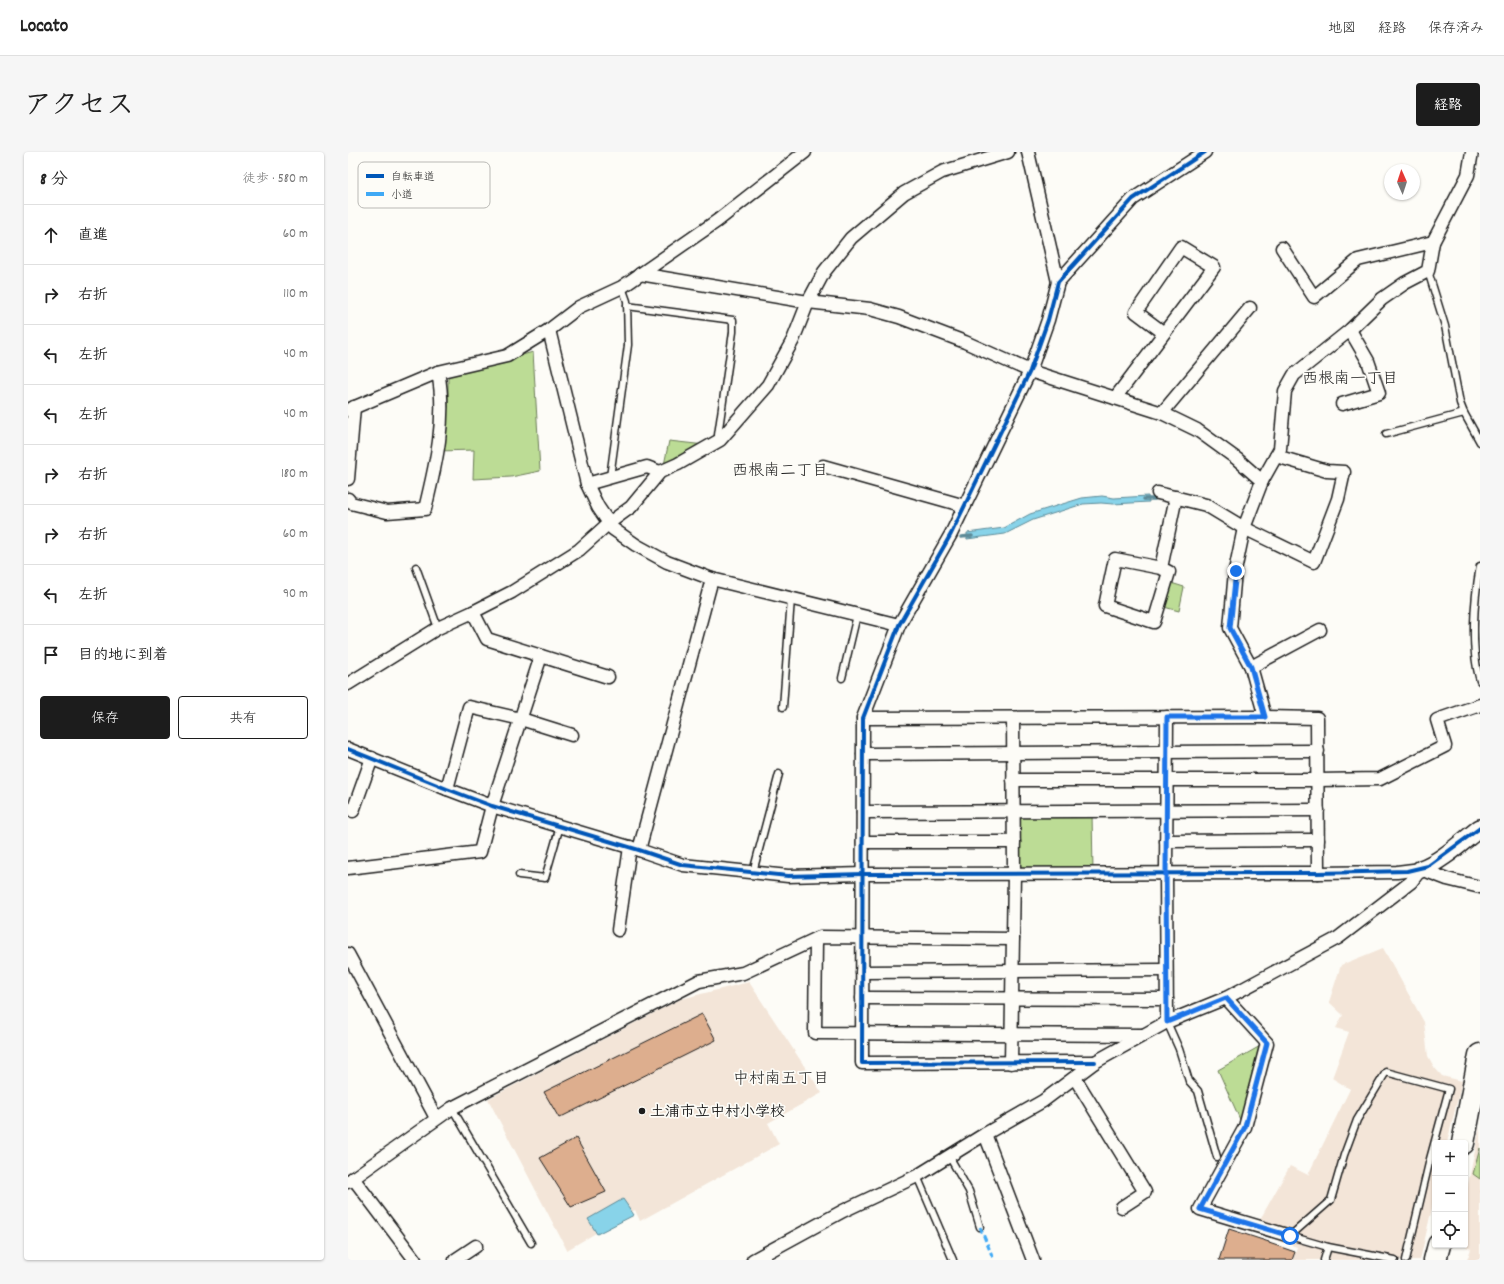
<!DOCTYPE html>
<html lang="ja">
<meta charset="utf-8">
<style>
:root{--surface:#fff;--page:#f6f6f6;--text:#222;--muted:#767676;--line:#e0e0e0;--accent:#1c1c1c}
body{margin:0;font-family:Dekko,"Klee One",sans-serif;background:var(--page);color:var(--text)}
.controls{position:absolute;right:12px;bottom:12px;display:grid;overflow:hidden;border-radius:4px;box-shadow:0 1px 3px #0004}
.controls button{width:36px;height:36px;display:grid;place-items:center;padding:0;border:0;border-bottom:1px solid var(--line);background:var(--surface);color:var(--text);font:20px sans-serif}
.compass{position:absolute;left:1036px;top:12px;width:36px;height:36px;border-radius:50%;background:var(--surface);box-shadow:0 1px 3px #0004;rotate:357deg}
.stop{position:absolute;width:12px;height:12px;margin:-9px;border:3px solid #1a73e8;border-radius:50%;background:#fff}
.stop.end{background:#1a73e8;border-color:#fff;box-shadow:0 1px 4px #0008}
.list{margin:0;padding:0;list-style:none}
h2{display:flex;justify-content:space-between;align-items:center;height:52px;margin:0;padding:0 16px;font-size:17px}
h2 small{font-size:13px;font-weight:400;color:var(--muted)}
.list li{display:grid;grid-template-columns:26px 1fr auto;gap:12px;align-items:center;box-sizing:border-box;height:60px;padding:0 16px;border-top:1px solid var(--line)}
.list b{display:block;font-size:15px;white-space:nowrap}
.list em{font-size:13px;font-style:normal;color:var(--muted)}
.actions{display:flex;gap:8px;padding:12px 16px}
.actions a{flex:1;padding:9px 0;border:1px solid var(--accent);border-radius:4px;text-align:center;font-size:14px;color:var(--accent)}
.actions .main{background:var(--accent);color:#fff}
.icon{flex:none;width:22px;height:22px;fill:none;stroke:currentColor;stroke-width:2;stroke-linecap:round;stroke-linejoin:round}
.map{position:relative;flex:none;width:1132px;height:1108px;overflow:hidden;border-radius:4px}
header{display:flex;align-items:center;gap:24px;box-sizing:border-box;height:56px;padding:0 20px;background:var(--surface);border-bottom:1px solid var(--line)}
header strong{font-size:19px}
nav{display:flex;gap:22px;margin-inline-start:auto;font-size:14px}
.intro{display:flex;align-items:center;justify-content:space-between;box-sizing:border-box;height:96px;padding:0 24px}
h1{margin:0;font-size:28px}
.button{padding:10px 18px;border-radius:4px;background:var(--accent);color:#fff;font-size:14px;font-weight:700}
main{display:flex;gap:24px;padding:0 24px}
aside{flex:1;background:var(--surface);border-radius:4px;box-shadow:0 1px 3px #0004}
.map>svg:first-child{display:block}
.built{fill:#f3e5d8}
.green{fill:#bcdc95;stroke:#6c7c58}
.water{fill:#88d3e9;stroke:#5d8a97}
.lines{fill:none;stroke-linecap:round;stroke-linejoin:round}
.stream{stroke:#5d8a97;stroke-width:3.5}
.building{fill:#ddae8e;stroke:#1c1c1c}
.lane-casing{stroke:#1c1c1c;stroke-width:9}
.street-casing{stroke:#1c1c1c;stroke-width:15}
.secondary-casing{stroke:#1c1c1c;stroke-width:20}
.highway-casing{stroke:#1c1c1c;stroke-width:25}
.lane{stroke:#fdfcf7;stroke-width:6}
.street{stroke:#fdfcf7;stroke-width:12}
.secondary{stroke:#fdfcf7;stroke-width:17}
.highway{stroke:#fdfcf7;stroke-width:22}
.quiet{stroke:#3fa9f5;stroke-width:3;stroke-dasharray:6 3;stroke-linecap:butt}
.cycleway-casing{stroke:#fdfcf7;stroke-width:6}
.cycleway{stroke:#0057b8;stroke-width:4}
.route{stroke:#1a73e8;stroke-width:5}
.poi-dot{fill:#1c1c1c;stroke:#fdfcf7;stroke-width:1.5}
.labels{text-anchor:middle;stroke-width:3.5;stroke-linejoin:round;paint-order:stroke}
.poi-label{font-size:15px;font-weight:bold;fill:#1c1c1c;stroke:#fdfcf7;text-anchor:start}
.neighbourhood-label{font-size:16px;fill:#1c1c1c;stroke:#fdfcf7}
.key{fill:#fdfcf7;stroke:#bab9b5;stroke-width:1}
.key-label{font-size:11px;fill:#1c1c1c}
</style>
<header>
<strong>Locato</strong>
<nav><a>地図</a><a>経路</a><a>保存済み</a></nav>
</header>
<div class="intro"><h1>アクセス</h1><a class="button">経路</a></div>
<main>
<aside>
<h2>8 分<small>徒歩 · 580 m</small></h2>
<ul class="list">
<li><svg class="icon" aria-label="ahead" viewBox="0 0 24 24"><path d="M12 20V5M6 11l6-6 6 6"/></svg><div><b>直進</b></div><em>60 m</em></li>
<li><svg class="icon" aria-label="right" viewBox="0 0 24 24"><path d="M7 20v-9h11M14 6l5 5-5 5"/></svg><div><b>右折</b></div><em>110 m</em></li>
<li><svg class="icon" aria-label="left" viewBox="0 0 24 24"><path d="M17 20v-9H6M10 6l-5 5 5 5"/></svg><div><b>左折</b></div><em>40 m</em></li>
<li><svg class="icon" aria-label="left" viewBox="0 0 24 24"><path d="M17 20v-9H6M10 6l-5 5 5 5"/></svg><div><b>左折</b></div><em>40 m</em></li>
<li><svg class="icon" aria-label="right" viewBox="0 0 24 24"><path d="M7 20v-9h11M14 6l5 5-5 5"/></svg><div><b>右折</b></div><em>180 m</em></li>
<li><svg class="icon" aria-label="right" viewBox="0 0 24 24"><path d="M7 20v-9h11M14 6l5 5-5 5"/></svg><div><b>右折</b></div><em>60 m</em></li>
<li><svg class="icon" aria-label="left" viewBox="0 0 24 24"><path d="M17 20v-9H6M10 6l-5 5 5 5"/></svg><div><b>左折</b></div><em>90 m</em></li>
<li><svg class="icon" aria-label="arrive" viewBox="0 0 24 24"><path d="M6 21V4h12l-3 4 3 4H6"/></svg><div><b>目的地に到着</b></div></li>
</ul>
<div class="actions"><a class="main">保存</a><a>共有</a></div>
</aside>
<div class="map">
<svg width="1132" height="1108" viewBox="0 0 1132 1108">
<rect width="100%" height="100%" fill="#fdfcf7"/>
<filter id="ink" filterUnits="userSpaceOnUse"><feTurbulence type="fractalNoise" baseFrequency=".025" numOctaves="2"/><feDisplacementMap in="SourceGraphic" scale="8" xChannelSelector="R" yChannelSelector="G"/><feConvolveMatrix kernelMatrix="1 2 1 2 8 2 1 2 1" color-interpolation-filters="sRGB"/></filter>
<g filter="url(#ink)">
<g class="built">
<path d="M1035,796L1076,870L1080,904L1086,915L1094,924L1114,929L1099,991H1087V1043L1072,1108H945L949,1095L905,1080L942,1014L960,1023L1002,937L984,926L1001,880L988,876L995,863L981,850L993,813Z"/>
<path d="M401,830L474,941L420,971L431,992L292,1069L287,1058L219,1098L140,947L333,847Z"/>
<path d="M1132,975V1108H1119L1123,1097L1112,1093H1117V1046Z"/>
</g>
<g class="green">
<path d="M185,200L192,319L163,325L125,327L126,298L91,299L95,272L100,255V224Z"/>
<path d="M321,289L357,293L328,305L316,313Z"/>
<path d="M820,430L836,435L831,459L812,454Z"/>
<path d="M744,661L745,721H669L668,662Z"/>
<path d="M914,893L894,972L870,918Z"/>
<path d="M1132,996V1027L1125,1022Z"/>
</g>
<g class="water">
<path d="M754,344L766,346L800,344L801,350L765,352L753,351L735,352L685,368L657,382L619,387V381L656,376L682,362L734,346Z"/>
<path d="M275,1047L286,1063L249,1082L240,1067Z"/>
</g>
<g class="lines">
<g class="stream">
<path d="M796,347H807"/>
<path d="M613,385L624,384"/>
</g>
</g>
<g class="building">
<path d="M354,862L368,888L211,966L196,940Z"/>
<path d="M228,986L258,1040L223,1055L192,1006Z"/>
<path d="M881,1077L921,1090V1091L947,1100L944,1108H871Z"/>
</g>
<g class="lines">
<defs>
<g id="lane">
<path d="M1080,119L1097,174L1112,251L1116,261L1132,290"/>
<path d="M279,154L385,168V180L370,283L372,287"/>
<path d="M1038,282L1116,261"/>
<path d="M262,325L280,193L279,149L274,135"/>
<path d="M1132,414C1126,448 1122,496 1132,529"/>
<path d="M68,415L90,476"/>
<path d="M494,526L509,463"/>
<path d="M435,555L443,447"/>
<path d="M405,720L431,622"/>
<path d="M171,723L197,726L212,674"/>
<path d="M819,870L831,897L841,929L850,939L869,1005"/>
<path d="M104,956L183,1091"/>
<path d="M601,1004L621,1039L632,1075"/>
<path d="M569,1024L605,1108"/>
<path d="M976,1108L980,1095"/>
<path d="M1047,1108L980,1095L942,1084L983,1048L996,1003L1009,968L1038,920L1101,937L1082,1007L1058,1108"/>
</g>
<g id="street">
<path d="M680,0L710,130"/>
<path d="M934,96L966,145L1010,108L1085,90"/>
<path d="M292,122L460,150L522,157L551,165L617,190L682,219L814,261L849,278L889,307L914,329"/>
<path d="M201,178L239,332L250,355L265,377L288,393L319,410L364,427L551,473"/>
<path d="M767,246L866,115L833,95L788,160L816,181"/>
<path d="M994,252L1031,241L1020,209L1002,178"/>
<path d="M0,258L90,220L159,204L201,178L231,155L274,135L369,69L457,0"/>
<path d="M814,261L902,156"/>
<path d="M475,314L617,354"/>
<path d="M0,327L6,255"/>
<path d="M239,332L299,315L312,320"/>
<path d="M810,341L858,353L896,376L966,410L990,347L996,320L979,319L928,304"/>
<path d="M0,347L3,351L39,360L77,357C88,312 99,266 90,220"/>
<path d="M813,416L767,407L757,454L806,470L821,420L813,416L828,345"/>
<path d="M125,460L139,487L260,525"/>
<path d="M903,515L972,478"/>
<path d="M0,532L90,476L125,460L164,440L231,398L261,371L283,355L312,320L330,312L372,288L420,233L445,188L460,150L476,120L503,86L556,41L594,20L660,0"/>
<path d="M917,565L903,515L882,476L887,419L896,376L914,329L932,297L937,239L946,223L1002,178L1034,147L1057,131L1080,119L1085,90L1120,23L1124,0"/>
<path d="M515,566L917,565L969,566L970,721"/>
<path d="M0,597L99,637L144,654L291,698L335,713L440,724L515,722L970,721L1049,720L1073,717L1099,727L1132,735"/>
<path d="M515,602L970,599"/>
<path d="M665,628H970L1032,627L1097,594L1089,568L1132,553"/>
<path d="M99,637L121,555L173,567L224,583"/>
<path d="M5,659L24,606"/>
<path d="M515,660L970,658"/>
<path d="M818,689L970,688"/>
<path d="M515,690H666"/>
<path d="M291,698L364,427"/>
<path d="M0,716L132,700L144,654L193,504"/>
<path d="M270,778L282,695"/>
<path d="M468,787L467,881L794,883"/>
<path d="M0,802L88,966"/>
<path d="M514,820L818,818"/>
<path d="M514,846L819,847"/>
<path d="M878,846L919,891L897,975L852,1057L942,1084"/>
<path d="M819,870L818,721L819,565"/>
<path d="M747,910L514,911L515,566L551,473L603,382L682,219L700,168L710,130L785,47L857,0"/>
<path d="M663,911L666,721L665,566"/>
<path d="M727,926L797,1040L774,1055"/>
<path d="M637,982L685,1108"/>
<path d="M5,1026L67,1108"/>
<path d="M0,1030L104,956L351,829L395,821L472,785L665,787"/>
<path d="M107,1108L128,1094"/>
<path d="M405,1108L495,1059L569,1024L637,982L695,949L747,910L819,870L878,846L990,786L1063,730L1073,717"/>
</g>
<path id="secondary" d="M1073,717C1093,710 1115,689 1132,676"/>
<g id="highway">
<path d="M1115,991L1132,903"/>
<path d="M1087,1108L1091,1093"/>
</g>
</defs>
<use href="#lane" class="lane-casing"/>
<use href="#street" class="street-casing"/>
<use href="#secondary" class="secondary-casing"/>
<use href="#highway" class="highway-casing"/>
<use href="#lane" class="lane"/>
<use href="#street" class="street"/>
<use href="#secondary" class="secondary"/>
<use href="#highway" class="highway"/>
<path class="quiet" d="M632,1075L646,1108"/>
<defs>
<g id="cycleway">
<path d="M0,597L99,637L144,654L291,698L335,713L440,724L515,722L970,721L1059,719L1080,714L1132,676"/>
<path d="M747,910L514,911L515,566L551,473L603,382L682,219L700,168L710,130L785,47L857,0"/>
</g>
</defs>
<use href="#cycleway" class="cycleway-casing"/>
<use href="#cycleway" class="cycleway"/>
</g>
</g>
<g class="lines" filter="url(#ink)">
<path class="route" d="M888,419L882,476L903,515L917,565H819L818,721L819,870L878,846L919,891L897,975L852,1057L942,1084"/>
</g>
<circle class="poi-dot" cx="294" cy="959" r="4"/>
<g class="labels">
<g class="poi-label">
<text x="302" y="964">土浦市立中村小学校</text>
</g>
<g class="neighbourhood-label">
<text x="1002" y="231">西根南一丁目</text>
<text x="432" y="323">西根南二丁目</text>
<text x="433" y="931">中村南五丁目</text>
</g>
</g>
<rect x="10" y="10" width="132" height="46" rx="6" class="key"/>
<rect x="18" y="22" width="18" height="4" fill="#0057b8"/>
<rect x="18" y="40" width="18" height="4" fill="#3fa9f5"/>
<g class="key-label">
<text x="43" y="28">自転車道</text>
<text x="43" y="46">小道</text>
</g>
</svg>
<div class="controls">
<button>+</button>
<button>−</button>
<button><svg class="icon" aria-label="locate" viewBox="0 0 24 24"><circle cx="12" cy="12" r="6"/><path d="M12 2v4M12 18v4M2 12h4M18 12h4"/></svg></button>
</div>
<svg class="compass" viewBox="-18 -18 36 36"><path d="M0-13l5 13h-10z" fill="#e53935"/><path d="M0 13l5-13h-10z" fill="#767676"/></svg>
<div class="stop" style="left:942px;top:1084px"></div>
<div class="stop end" style="left:888px;top:419px"></div>
</div>
</main>
